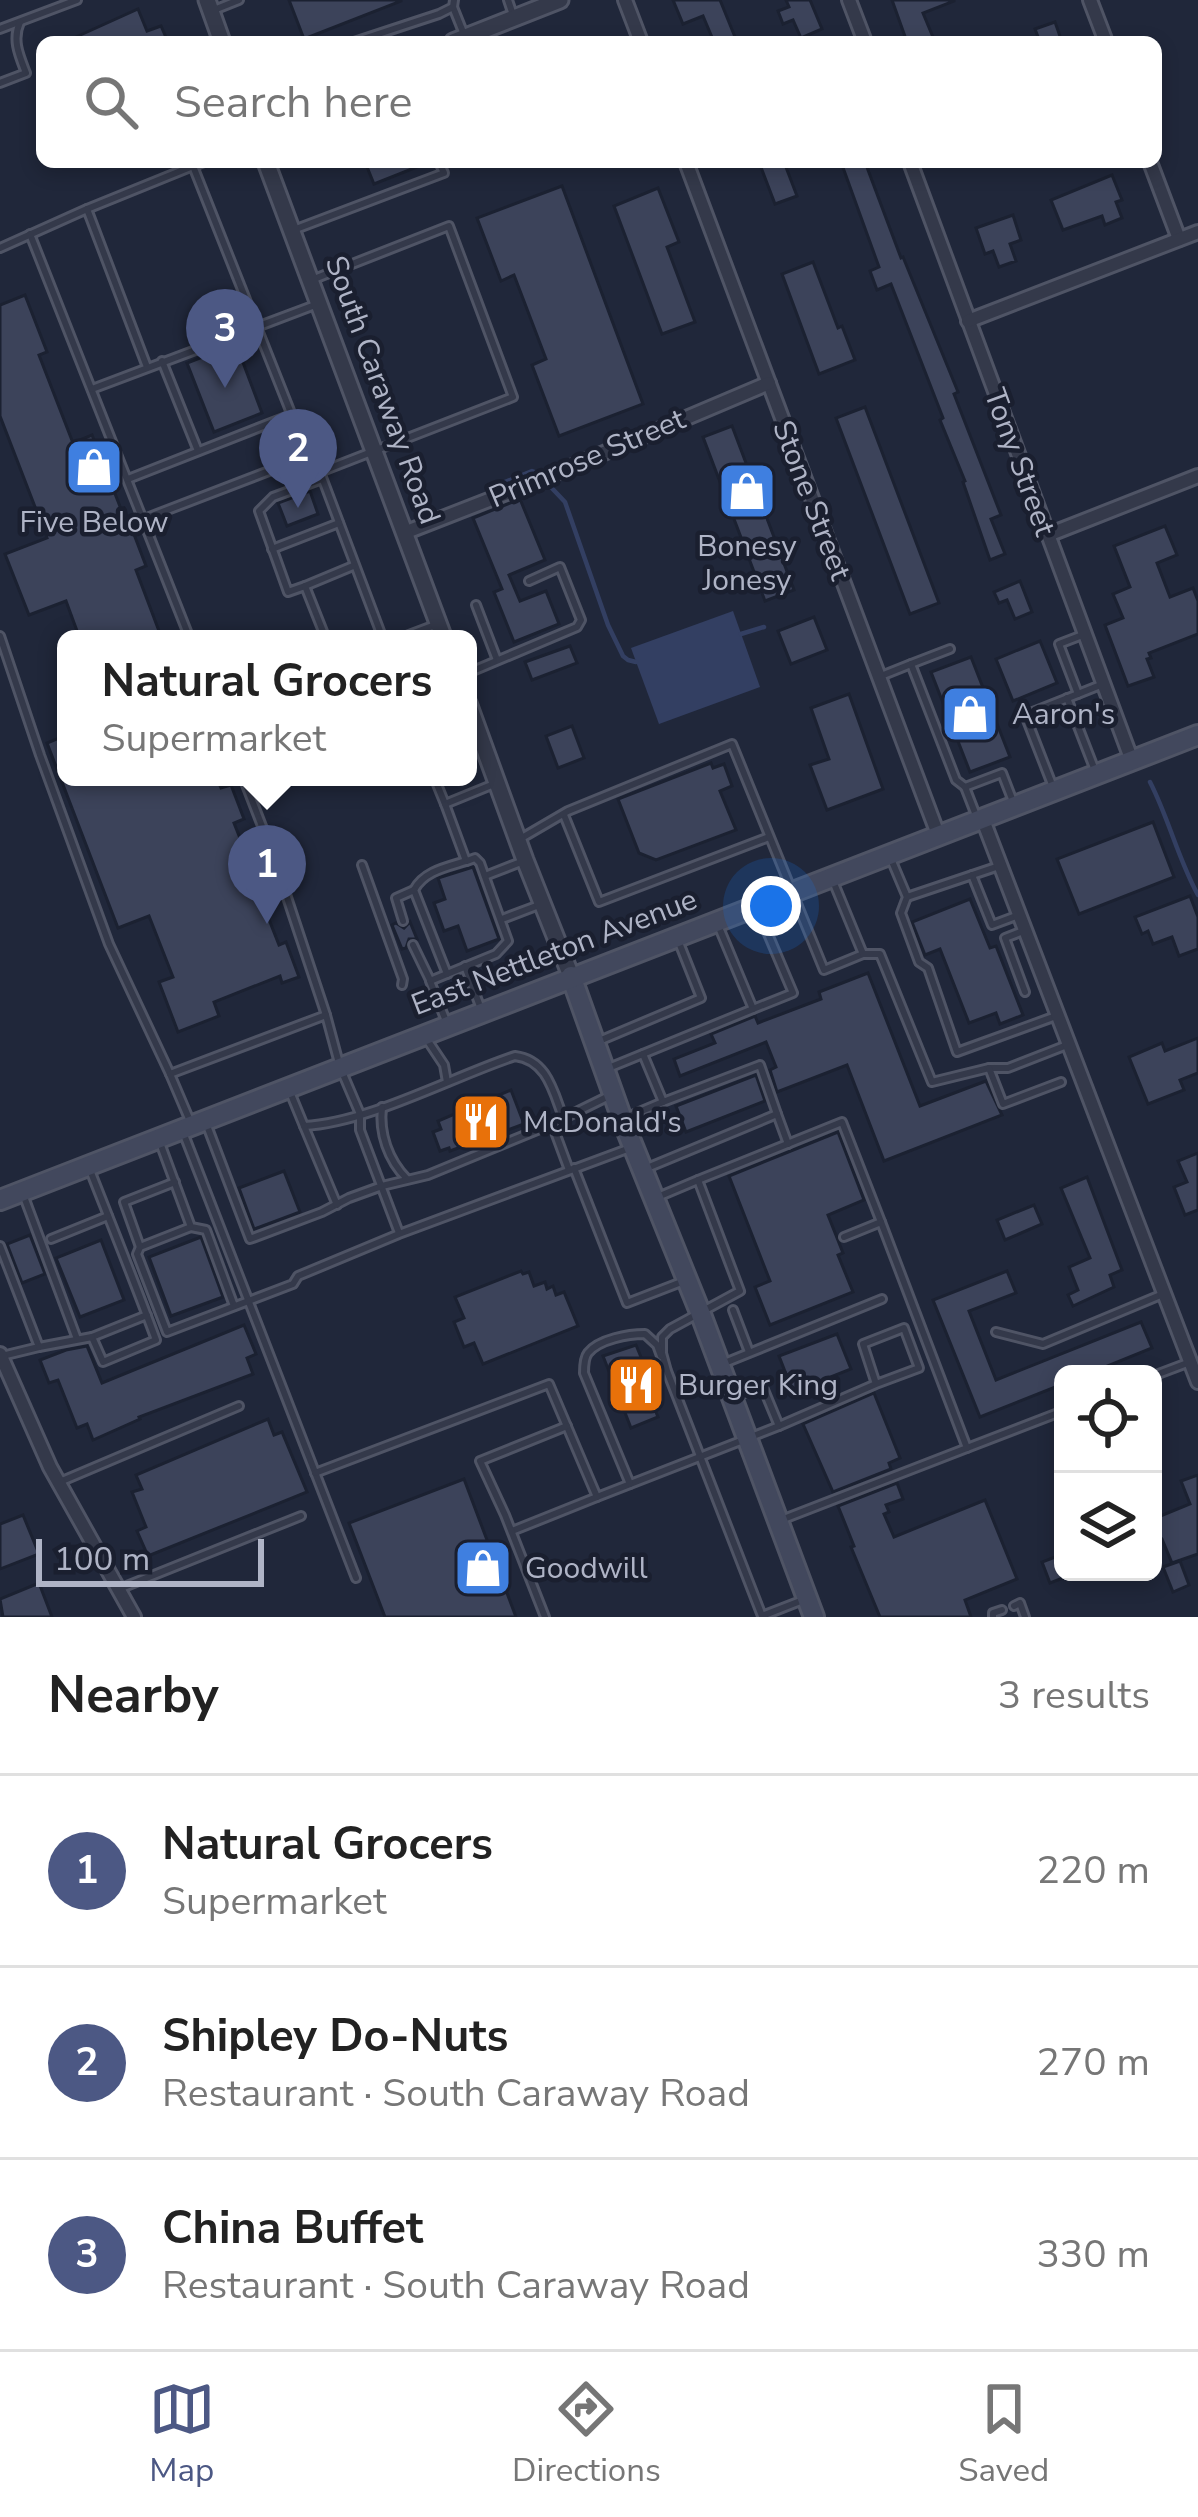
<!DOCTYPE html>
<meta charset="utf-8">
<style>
:root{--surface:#fff;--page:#f2f2f2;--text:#222;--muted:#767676;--line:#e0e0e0;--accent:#4c5884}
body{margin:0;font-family:"Nunito Sans",sans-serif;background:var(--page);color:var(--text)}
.controls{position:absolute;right:36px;bottom:36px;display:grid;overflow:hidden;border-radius:18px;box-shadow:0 6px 18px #0003}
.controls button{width:108px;height:108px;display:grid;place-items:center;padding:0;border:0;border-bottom:3px solid var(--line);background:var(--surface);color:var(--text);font:60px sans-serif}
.scale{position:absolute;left:36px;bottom:30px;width:228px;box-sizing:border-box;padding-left:12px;border:6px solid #afb4c6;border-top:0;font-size:33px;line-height:42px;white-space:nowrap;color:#afb4c6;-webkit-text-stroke:9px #1a1f2f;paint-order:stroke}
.you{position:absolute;left:771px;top:906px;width:42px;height:42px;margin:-30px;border:9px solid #fff;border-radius:50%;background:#1a73e8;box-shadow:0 0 0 18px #1a73e833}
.badge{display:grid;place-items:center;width:78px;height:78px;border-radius:50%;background:var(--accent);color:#fff;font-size:39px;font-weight:700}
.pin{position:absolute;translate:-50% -99px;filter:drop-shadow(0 3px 6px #0008)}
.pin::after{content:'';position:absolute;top:63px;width:42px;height:36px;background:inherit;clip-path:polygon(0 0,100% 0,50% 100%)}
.popup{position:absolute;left:57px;top:630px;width:420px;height:156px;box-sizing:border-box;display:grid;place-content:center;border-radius:18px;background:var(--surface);filter:drop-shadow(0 3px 9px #0005);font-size:39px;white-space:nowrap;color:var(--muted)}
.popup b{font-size:45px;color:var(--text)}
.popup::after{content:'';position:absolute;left:50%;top:100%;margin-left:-24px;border:24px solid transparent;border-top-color:var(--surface)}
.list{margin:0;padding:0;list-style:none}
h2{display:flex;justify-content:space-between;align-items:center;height:156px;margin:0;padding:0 48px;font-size:51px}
h2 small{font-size:39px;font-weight:400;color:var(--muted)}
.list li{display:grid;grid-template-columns:78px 1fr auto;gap:36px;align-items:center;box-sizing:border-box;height:192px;padding:0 48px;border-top:3px solid var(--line)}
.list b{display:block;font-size:45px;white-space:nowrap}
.list p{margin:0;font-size:39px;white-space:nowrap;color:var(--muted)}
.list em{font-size:39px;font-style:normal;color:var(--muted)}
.icon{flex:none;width:66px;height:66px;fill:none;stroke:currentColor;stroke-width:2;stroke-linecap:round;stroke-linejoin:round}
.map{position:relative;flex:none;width:1198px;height:1617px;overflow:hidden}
.search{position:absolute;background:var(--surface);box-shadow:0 6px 18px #0003;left:36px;right:36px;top:36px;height:132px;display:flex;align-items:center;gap:30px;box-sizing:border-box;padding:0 42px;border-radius:18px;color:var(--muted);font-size:45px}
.sheet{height:732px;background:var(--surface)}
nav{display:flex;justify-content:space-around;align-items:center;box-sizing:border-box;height:168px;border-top:3px solid var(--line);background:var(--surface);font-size:33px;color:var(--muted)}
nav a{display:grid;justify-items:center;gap:6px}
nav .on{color:var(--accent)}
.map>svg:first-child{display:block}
.water{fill:#333f62}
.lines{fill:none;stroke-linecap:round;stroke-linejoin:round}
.stream{stroke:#333f62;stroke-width:4.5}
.building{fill:#3c435a;stroke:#1b2131;stroke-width:3}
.service-casing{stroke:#4f5465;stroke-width:12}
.minor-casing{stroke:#4f5465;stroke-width:18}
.tertiary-casing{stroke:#4f5465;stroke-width:21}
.secondary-casing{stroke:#4f5465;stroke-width:24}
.service{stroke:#34394a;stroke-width:6}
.minor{stroke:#34394a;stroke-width:12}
.tertiary{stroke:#34394a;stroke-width:15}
.secondary{stroke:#42485d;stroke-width:18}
.labels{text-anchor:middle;stroke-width:9;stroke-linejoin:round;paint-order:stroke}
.street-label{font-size:30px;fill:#afb4c6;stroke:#1a1f2f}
.poi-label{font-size:30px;fill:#afb4c6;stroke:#1a1f2f;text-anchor:start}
</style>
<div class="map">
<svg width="1198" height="1617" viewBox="0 0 1198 1617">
<rect width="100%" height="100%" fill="#20273a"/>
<path class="water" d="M733,611L760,687L659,724L631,648Z"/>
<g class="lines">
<g class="stream">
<path d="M547,483L565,502L608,625L623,656L628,660L636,662"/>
<path d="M488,489L532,471L537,473"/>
<path d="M741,634L764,627"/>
<path d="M1150,782C1169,819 1178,859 1198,895"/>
</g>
</g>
<g class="building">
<path d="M289,0H401V1L304,39Z"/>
<path d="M673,0H720L737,42H714L703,16L683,24Z"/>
<path d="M786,0H810L822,29L801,38L793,20L783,24L778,11L789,7Z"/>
<path d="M892,0H954V1L923,13L935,42H907Z"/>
<path d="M138,9L147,31L161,26L168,42H65Z"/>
<path d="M1055,22L1062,42H1040L1035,29Z"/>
<path d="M365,162H427V163L374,184Z"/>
<path d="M759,162H784L797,196L775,204Z"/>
<path d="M841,162H865L901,258L903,257L958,392L954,394L1001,515L991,519L1005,554L990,560L963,482L965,481L940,420L943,418L891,284L877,290L870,271L879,267Z"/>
<path d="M1112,175L1122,200L1116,202L1122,218L1105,225L1102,216L1063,230L1051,200Z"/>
<path d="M562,186L643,404L559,436L532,365L546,359L514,275L501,281L477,218Z"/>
<path d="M658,188L679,242L667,247L695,322L662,334L614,206Z"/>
<path d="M1013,215L1021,240L1010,244L1016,261L999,267L993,251L985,254L976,228Z"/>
<path d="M813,262L838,328L842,326L855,360L819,374L782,274Z"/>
<path d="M25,295L47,352L39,355L73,443L92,435L121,509L124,508L146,566L136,570L162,639H80L66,601L29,615L5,554L47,538L0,416V305Z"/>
<path d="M236,344L262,413L214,432L187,363Z"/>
<path d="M865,407L939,603L910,614L836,418Z"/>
<path d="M732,426L794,590L765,601L703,437Z"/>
<path d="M310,491L318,514L287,526L278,503Z"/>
<path d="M520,499L545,560L509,575L520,601L546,591L559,624L514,642L494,592L502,589L473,518Z"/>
<path d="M1165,526L1177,555L1157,563L1170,597L1193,588L1198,601V634L1149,653L1151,658L1147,659L1154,677L1128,686L1105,625L1123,618L1113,594L1130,587L1114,546Z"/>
<path d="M1020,581L1032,612L1015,619L1007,600L999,603L994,592Z"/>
<path d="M814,617L827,650L791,664L778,631Z"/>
<path d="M1040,641L1057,683L1013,701L996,659Z"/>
<path d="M570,646L577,663L532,680L525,662Z"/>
<path d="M971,657L1010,757L970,772L931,672Z"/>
<path d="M849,694L883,789L827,810L810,765L829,759L811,708Z"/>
<path d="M572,726L584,758L558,768L546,736Z"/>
<path d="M66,735V777H216L221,788L231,785L244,819L234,823L255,876L261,874L271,901L263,904L279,945L286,942L299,977L282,983L280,976L214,1002L219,1016L178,1032L159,982L173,977L149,916L118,928L47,743Z"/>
<path d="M711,763L713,768L724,764L732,786L720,791L736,830L656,860L639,853L618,799Z"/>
<path d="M1153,822L1174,877L1079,914L1057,859Z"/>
<path d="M473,867L499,939L467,951L458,926L444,931L434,903L445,899L438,878Z"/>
<path d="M1190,896L1198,917V949L1179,956L1172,937L1153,944L1148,931L1142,934L1135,917Z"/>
<path d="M970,899L990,948L996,946L1023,1015L1000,1024L996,1013L969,1023L940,949L925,955L912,922Z"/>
<path d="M410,922L417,939H409L406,948L402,949L392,925L396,923L404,928Z"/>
<path d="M868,973L920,1106L986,1081L1002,1115L884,1161L847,1065L777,1092L770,1070L776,1067L766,1042L680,1076L674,1059L715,1043L711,1034L755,1016L758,1023L821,999L819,992Z"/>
<path d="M1198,1038V1073L1180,1080L1184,1090L1148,1104L1129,1057L1162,1043L1165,1051Z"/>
<path d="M756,1075L765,1101L686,1132L676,1106Z"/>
<path d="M511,1090L524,1124L450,1151L449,1148L440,1151L433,1132L441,1129L438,1121Z"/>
<path d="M838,1132L864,1200L828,1215L843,1253L838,1255L853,1292L770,1325L755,1287L770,1281L729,1176Z"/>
<path d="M1198,1153V1210L1185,1215L1174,1187L1187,1182L1178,1161Z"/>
<path d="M284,1171L300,1212L254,1229L239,1188Z"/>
<path d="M1087,1177L1122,1270L1110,1275L1114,1287L1073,1306L1068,1295L1078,1290L1069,1267L1090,1258L1061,1188Z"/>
<path d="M1034,1205L1042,1224L1005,1240L997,1220Z"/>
<path d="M30,1235L45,1274L22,1283L7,1244Z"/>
<path d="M201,1237L223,1297L171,1316L149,1257Z"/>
<path d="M101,1240L124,1300L80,1317L56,1258Z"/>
<path d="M521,1271L523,1274L529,1272L534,1286L545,1282L547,1289L553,1286L556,1295L564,1292L578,1326L483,1364L474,1343L464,1347L454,1322L464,1318L455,1297Z"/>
<path d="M1007,1271L1016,1293L969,1311L996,1380L1141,1322L1152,1348L1088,1374H1063V1384L980,1417L933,1300Z"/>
<path d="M244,1325L256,1354L247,1358L253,1374L139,1417L140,1419L93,1440L87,1424L77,1428L58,1380L49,1383L40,1360L66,1350L87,1346L102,1383Z"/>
<path d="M837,1334L851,1369L793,1392L779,1356Z"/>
<path d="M636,1345L650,1379L655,1378L660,1391L649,1395L658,1417L631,1428L603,1356Z"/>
<path d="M874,1393L900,1458L889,1463L891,1469L833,1492L803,1424Z"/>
<path d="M268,1419L274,1435L282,1432L307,1492L148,1556L137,1531L146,1527L132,1492L142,1489L136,1475Z"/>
<path d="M1198,1475V1554L1172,1563L1162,1539L1153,1542V1519L1190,1504L1181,1481Z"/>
<path d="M464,1479L516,1617H385L349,1523Z"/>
<path d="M897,1483L903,1499L886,1505L889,1512L884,1514L894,1537L985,1500L1017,1579L965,1600L971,1617H880L851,1547L854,1546L838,1506Z"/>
<path d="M23,1515L39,1554L0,1569V1524Z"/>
<path d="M1063,1554V1578L1050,1583L1042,1562Z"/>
<path d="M1180,1561L1189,1585L1173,1592L1163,1567Z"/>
<path d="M39,1583L52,1617H3L0,1599Z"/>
</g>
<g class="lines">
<defs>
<g id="service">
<path d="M508,0L513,15"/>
<path d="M453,7L465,37"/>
<path d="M214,10L239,0"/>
<path d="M0,29L77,0"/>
<path d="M354,42L439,14L453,7L454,0"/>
<path d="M0,83L26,73C19,55 12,40 20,22"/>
<path d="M204,162L193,166L308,456"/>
<path d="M87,209L193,166"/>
<path d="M296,229L444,173L439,162"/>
<path d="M30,234L190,639"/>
<path d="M0,248L87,209L147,367"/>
<path d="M162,361L198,451"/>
<path d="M92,389L315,305"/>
<path d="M320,472L383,639"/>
<path d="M128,479L291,415"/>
<path d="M144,519L308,456L320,472L513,397L449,226L314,279"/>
<path d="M272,549L339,523"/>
<path d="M305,586L288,592L259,511L273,497L322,479"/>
<path d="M476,605L497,660"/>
<path d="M1085,634L1059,644L1078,694L1103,684"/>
<path d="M0,636L40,755L109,944L170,1074"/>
<path d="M326,639L305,586L353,566"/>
<path d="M398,639L435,625"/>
<path d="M950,649L911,664L956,780L965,787"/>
<path d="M468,673L577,627L581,620L560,567L529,581"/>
<path d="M881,676L911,664"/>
<path d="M1067,698L1096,773"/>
<path d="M243,777L272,852L326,1015"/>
<path d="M434,777L445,804L494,784"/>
<path d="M1053,787L1025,715L1078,694"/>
<path d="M445,804L466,861C447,867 424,871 414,890L447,974L430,981L446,1021"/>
<path d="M564,815L599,902L769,837"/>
<path d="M977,818L965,787L1002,773L1014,804"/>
<path d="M520,839L568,811L732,744L824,970L863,954"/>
<path d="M891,859L907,897L901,913L919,962L928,968L957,1052L1056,1016"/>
<path d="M362,865L403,979L402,985"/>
<path d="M972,875L992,925L1016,916"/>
<path d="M485,876L521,862"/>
<path d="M833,881L863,954H880L932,1082L989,1068H1008L1067,1045"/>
<path d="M907,897L999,866"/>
<path d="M502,919L539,905"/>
<path d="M403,921L396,898L414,890"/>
<path d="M718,925L753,1009L793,993L757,908"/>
<path d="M1023,931L1005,938L1025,992"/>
<path d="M413,945L430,980"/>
<path d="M465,966L481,1009"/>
<path d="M447,974L496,954L508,941L480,863L475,858L467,861"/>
<path d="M426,1038L444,1065L447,1082"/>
<path d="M599,1041L701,998L678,940"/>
<path d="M989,1068L1003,1104L1061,1082"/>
<path d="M606,1069L753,1009"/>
<path d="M290,1092L304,1126C368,1123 452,1077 515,1056C547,1060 553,1091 563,1117"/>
<path d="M382,1107C379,1133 388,1160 407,1179"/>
<path d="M777,1114L788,1144"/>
<path d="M625,1118L663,1102L643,1054"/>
<path d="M190,1121L170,1074L326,1015L340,1067L360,1114V1130L399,1233"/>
<path d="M206,1123L250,1239L322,1212L349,1198L382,1186L428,1175L552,1124L611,1095"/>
<path d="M552,1124L569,1170"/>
<path d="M304,1126L337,1205"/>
<path d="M183,1132L356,1578"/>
<path d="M159,1140L191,1227L206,1230L234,1306"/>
<path d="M574,1168L627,1303L684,1281"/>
<path d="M647,1168L777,1114L760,1065L663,1102"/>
<path d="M90,1170C112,1226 135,1283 156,1340L103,1362L92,1337L147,1315"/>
<path d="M698,1180L842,1122L881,1222L844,1237"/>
<path d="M23,1194L77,1339"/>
<path d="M660,1196L698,1180L740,1291L670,1329L662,1337V1353L667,1371L762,1616L803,1600"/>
<path d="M191,1227L140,1247L137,1254L167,1332L293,1284L298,1276L399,1234L630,1148"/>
<path d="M51,1239L108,1216"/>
<path d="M0,1246L39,1347L2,1356"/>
<path d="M140,1247L124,1202L175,1182"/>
<path d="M733,1310L749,1352"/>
<path d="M996,1332L1043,1344L1163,1294"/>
<path d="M39,1347L92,1337"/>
<path d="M722,1364L882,1299"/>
<path d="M1153,1376L1190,1362"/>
<path d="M779,1426L876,1384L863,1344L904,1328L919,1368L876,1384"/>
<path d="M967,1448L1063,1411"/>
<path d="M315,1473L549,1384L597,1497L779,1426L762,1385L733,1398"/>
<path d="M62,1481L239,1406"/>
<path d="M630,1484L584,1373C584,1367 584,1358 588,1353C599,1339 629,1334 645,1334L657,1345L661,1356"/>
<path d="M781,1520L967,1448L881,1222"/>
<path d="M512,1531L597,1497"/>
<path d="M119,1589L301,1516"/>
<path d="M1014,1606L1020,1603L1025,1617"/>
<path d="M545,1617L505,1515L480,1461L567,1426"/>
<path d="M993,1617V1613L1002,1610"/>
</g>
<g id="minor">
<path d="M625,0L641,42"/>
<path d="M849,0L865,42"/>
<path d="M1090,0L1106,42"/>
<path d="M686,162L939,837"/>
<path d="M910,162L1132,761"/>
<path d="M1150,162L1179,239"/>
<path d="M968,321L1198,232"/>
<path d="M404,533L540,480L769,383"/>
<path d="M1048,535L1198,476"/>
<path d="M983,820L1198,1382"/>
<path d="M0,1354L50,1467L134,1617"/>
</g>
<g id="tertiary">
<path d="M207,0L222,42"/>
<path d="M453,42L560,0"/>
<path d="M266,162L444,639"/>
<path d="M468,703L525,860L571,976"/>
</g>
<g id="secondary">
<path d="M571,976L622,1119L700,1312L814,1617"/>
<path d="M0,1200L1198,735"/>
</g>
</defs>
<use href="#service" class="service-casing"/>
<use href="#minor" class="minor-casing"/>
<use href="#tertiary" class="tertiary-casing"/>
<use href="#secondary" class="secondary-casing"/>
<use href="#service" class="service"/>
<use href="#minor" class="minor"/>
<use href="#tertiary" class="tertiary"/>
<use href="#secondary" class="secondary"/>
</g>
<defs>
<symbol id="shop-square" viewBox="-11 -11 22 22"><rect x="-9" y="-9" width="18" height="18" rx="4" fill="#3f7fe0" stroke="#1a1f2f"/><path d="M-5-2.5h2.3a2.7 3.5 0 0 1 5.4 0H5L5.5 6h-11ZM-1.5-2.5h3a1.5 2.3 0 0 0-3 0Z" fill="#fff"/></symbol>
<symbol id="restaurant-square" viewBox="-11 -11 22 22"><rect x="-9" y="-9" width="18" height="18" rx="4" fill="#e8710a" stroke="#1a1f2f"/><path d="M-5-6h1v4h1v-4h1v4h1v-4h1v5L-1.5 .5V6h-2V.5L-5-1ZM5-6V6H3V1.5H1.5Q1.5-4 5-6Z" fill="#fff"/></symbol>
</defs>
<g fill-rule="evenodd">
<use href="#shop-square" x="61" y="434" width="66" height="66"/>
<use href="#shop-square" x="714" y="458" width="66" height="66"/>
<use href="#shop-square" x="937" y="681" width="66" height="66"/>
<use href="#restaurant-square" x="448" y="1089" width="66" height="66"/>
<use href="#restaurant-square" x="603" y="1352" width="66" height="66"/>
<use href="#shop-square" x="450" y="1535" width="66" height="66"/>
</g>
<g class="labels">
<g class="street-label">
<text transform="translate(383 390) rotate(70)" y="10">South Caraway Road</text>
<text transform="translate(587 458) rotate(-23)" y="10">Primrose Street</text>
<text transform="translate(1020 462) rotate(70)" y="10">Tony Street</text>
<text transform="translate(812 500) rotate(69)" y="10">Stone Street</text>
<text transform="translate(554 952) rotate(-21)" y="10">East Nettleton Avenue</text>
</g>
<g class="poi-label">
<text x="94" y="532" text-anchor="middle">Five Below</text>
<text x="747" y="556" text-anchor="middle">Bonesy<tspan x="747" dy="34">Jonesy</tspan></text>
<text x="1012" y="724">Aaron's</text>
<text x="523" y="1132">McDonald's</text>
<text x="678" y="1395">Burger King</text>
<text x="525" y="1578">Goodwill</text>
</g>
</g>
</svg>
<div class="controls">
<button><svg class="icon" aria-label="locate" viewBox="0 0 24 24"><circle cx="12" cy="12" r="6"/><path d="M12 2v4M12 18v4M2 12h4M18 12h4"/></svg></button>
<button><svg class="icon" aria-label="layers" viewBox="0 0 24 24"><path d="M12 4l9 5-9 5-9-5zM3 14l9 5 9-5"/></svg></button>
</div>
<div class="scale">100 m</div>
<div class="you"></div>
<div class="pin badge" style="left:267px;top:924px">1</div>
<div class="popup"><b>Natural Grocers</b>Supermarket</div>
<div class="pin badge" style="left:298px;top:508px">2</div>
<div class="pin badge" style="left:225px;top:388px">3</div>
<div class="search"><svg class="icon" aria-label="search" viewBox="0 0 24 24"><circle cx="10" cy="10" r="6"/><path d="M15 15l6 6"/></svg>Search here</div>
</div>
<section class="sheet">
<h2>Nearby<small>3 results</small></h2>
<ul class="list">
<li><span class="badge">1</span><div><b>Natural Grocers</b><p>Supermarket</p></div><em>220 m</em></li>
<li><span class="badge">2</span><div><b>Shipley Do-Nuts</b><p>Restaurant · South Caraway Road</p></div><em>270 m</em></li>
<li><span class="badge">3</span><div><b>China Buffet</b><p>Restaurant · South Caraway Road</p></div><em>330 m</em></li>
</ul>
</section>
<nav>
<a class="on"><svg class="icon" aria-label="map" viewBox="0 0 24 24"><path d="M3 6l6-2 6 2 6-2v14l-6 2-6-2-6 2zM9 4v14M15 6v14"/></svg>Map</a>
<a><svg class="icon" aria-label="directions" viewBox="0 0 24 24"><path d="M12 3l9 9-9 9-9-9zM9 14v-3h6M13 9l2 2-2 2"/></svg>Directions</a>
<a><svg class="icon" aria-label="saved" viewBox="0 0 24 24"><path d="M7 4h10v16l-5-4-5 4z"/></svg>Saved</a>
</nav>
